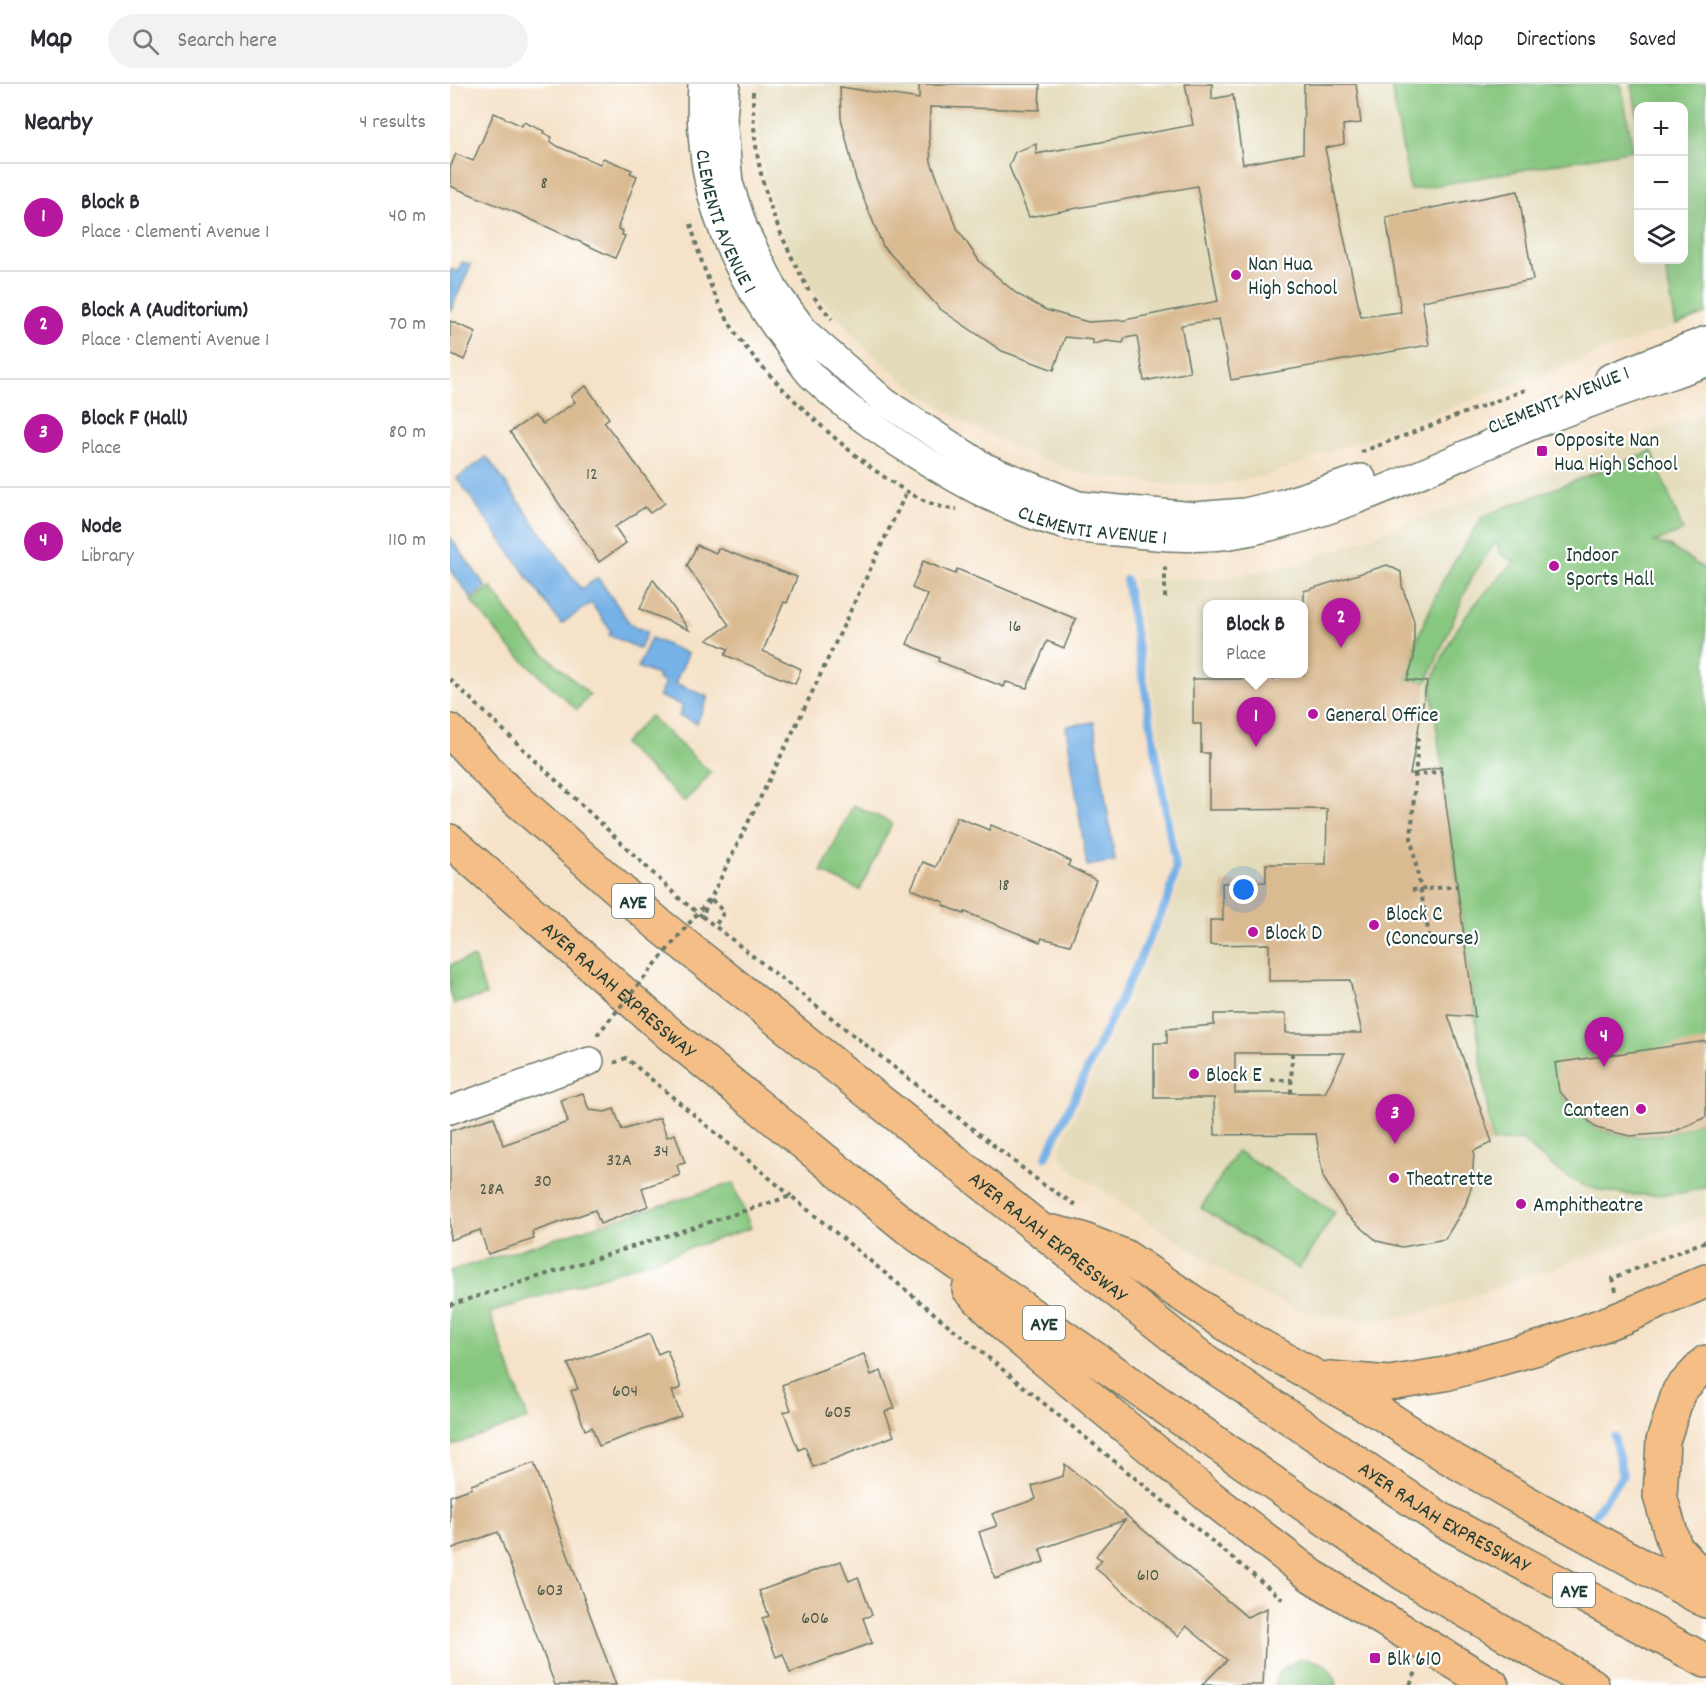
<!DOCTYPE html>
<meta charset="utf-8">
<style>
:root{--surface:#fff;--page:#f2f2f3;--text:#2b2b33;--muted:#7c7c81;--line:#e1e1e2;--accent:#b5179e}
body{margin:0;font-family:Dekko,sans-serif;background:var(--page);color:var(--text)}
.controls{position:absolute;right:18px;top:18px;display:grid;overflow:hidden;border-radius:12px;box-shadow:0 6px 24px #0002}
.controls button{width:54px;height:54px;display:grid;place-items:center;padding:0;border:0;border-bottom:2px solid var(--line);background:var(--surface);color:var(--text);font:30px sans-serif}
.you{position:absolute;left:794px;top:806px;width:21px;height:21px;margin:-15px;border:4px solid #fff;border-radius:50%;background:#1a73e8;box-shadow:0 0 0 9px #1a73e833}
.badge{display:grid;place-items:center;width:39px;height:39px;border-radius:50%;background:var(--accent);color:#fff;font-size:20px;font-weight:700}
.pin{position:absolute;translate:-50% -50px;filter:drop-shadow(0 2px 3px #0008)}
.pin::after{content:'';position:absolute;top:32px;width:21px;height:18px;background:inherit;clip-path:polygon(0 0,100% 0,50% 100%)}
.popup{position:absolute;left:753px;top:516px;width:105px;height:78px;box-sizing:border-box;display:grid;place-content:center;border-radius:12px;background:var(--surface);filter:drop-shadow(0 2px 4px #0005);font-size:20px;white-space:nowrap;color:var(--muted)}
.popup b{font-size:22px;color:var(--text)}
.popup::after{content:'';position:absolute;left:50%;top:100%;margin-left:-12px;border:12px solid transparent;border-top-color:var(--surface)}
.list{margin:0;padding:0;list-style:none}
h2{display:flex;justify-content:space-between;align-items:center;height:78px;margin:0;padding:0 24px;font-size:26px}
h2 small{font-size:20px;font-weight:400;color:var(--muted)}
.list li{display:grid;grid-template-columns:39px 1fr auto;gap:18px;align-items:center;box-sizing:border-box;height:108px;padding:0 24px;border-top:2px solid var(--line)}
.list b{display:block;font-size:22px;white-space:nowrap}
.list p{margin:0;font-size:20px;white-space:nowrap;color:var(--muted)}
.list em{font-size:20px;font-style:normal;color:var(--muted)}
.icon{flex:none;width:33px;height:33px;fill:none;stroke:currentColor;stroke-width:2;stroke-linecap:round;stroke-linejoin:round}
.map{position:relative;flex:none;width:1256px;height:1601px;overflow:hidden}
header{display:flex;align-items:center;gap:36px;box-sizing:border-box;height:84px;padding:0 30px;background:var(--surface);border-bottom:2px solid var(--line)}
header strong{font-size:28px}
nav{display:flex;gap:33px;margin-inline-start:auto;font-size:21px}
.search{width:420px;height:54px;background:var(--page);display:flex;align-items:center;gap:15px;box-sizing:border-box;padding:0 21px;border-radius:33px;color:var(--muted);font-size:22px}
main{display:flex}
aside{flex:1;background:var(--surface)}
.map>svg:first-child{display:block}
.built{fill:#e3dbba;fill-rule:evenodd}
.green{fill:#87c77f;stroke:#53825a;stroke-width:1.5}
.water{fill:#76b1e7;stroke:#4a778e;stroke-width:1.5}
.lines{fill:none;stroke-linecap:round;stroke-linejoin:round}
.stream{stroke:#76b1e7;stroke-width:8}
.building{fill:#daba91;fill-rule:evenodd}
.minor-casing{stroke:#6a7768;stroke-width:30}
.highway-casing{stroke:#6a7768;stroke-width:36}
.path{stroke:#6a7768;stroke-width:4;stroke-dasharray:4.5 4.5;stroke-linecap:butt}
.minor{stroke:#fff;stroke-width:27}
.highway{stroke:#f6be87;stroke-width:33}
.path-bridge{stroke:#6a7768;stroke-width:4;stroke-dasharray:4.5 4.5;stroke-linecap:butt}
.poi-dot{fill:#b5179e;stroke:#fff;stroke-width:2}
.labels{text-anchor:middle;stroke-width:4.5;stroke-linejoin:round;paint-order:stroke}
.number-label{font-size:18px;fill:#4e5c4b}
.shield{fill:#fff;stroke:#627771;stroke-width:1.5}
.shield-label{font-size:20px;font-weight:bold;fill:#1f3d34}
.street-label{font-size:21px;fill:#1f3d34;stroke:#fff}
.poi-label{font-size:21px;fill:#1f3d34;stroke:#fff;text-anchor:start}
</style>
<header>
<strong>Map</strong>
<div class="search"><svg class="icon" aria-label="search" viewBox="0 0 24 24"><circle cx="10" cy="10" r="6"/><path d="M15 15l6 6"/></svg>Search here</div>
<nav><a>Map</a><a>Directions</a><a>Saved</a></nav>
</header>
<main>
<aside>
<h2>Nearby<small>4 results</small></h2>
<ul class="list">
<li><span class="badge">1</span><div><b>Block B</b><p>Place · Clementi Avenue 1</p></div><em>40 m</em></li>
<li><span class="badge">2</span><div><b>Block A (Auditorium)</b><p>Place · Clementi Avenue 1</p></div><em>70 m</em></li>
<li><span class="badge">3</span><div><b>Block F (Hall)</b><p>Place</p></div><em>80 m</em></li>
<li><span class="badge">4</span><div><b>Node</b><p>Library</p></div><em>110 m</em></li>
</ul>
</aside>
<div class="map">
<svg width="1256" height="1601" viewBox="0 0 1256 1601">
<rect width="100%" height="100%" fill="#fff"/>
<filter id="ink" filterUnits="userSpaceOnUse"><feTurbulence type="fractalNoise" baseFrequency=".0167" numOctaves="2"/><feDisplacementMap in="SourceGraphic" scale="12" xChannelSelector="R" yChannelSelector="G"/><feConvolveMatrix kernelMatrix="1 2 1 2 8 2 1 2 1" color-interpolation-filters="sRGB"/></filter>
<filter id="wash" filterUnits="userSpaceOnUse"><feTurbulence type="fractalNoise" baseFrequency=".008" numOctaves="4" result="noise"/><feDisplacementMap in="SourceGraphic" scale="24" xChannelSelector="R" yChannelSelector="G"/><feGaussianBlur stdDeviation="1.35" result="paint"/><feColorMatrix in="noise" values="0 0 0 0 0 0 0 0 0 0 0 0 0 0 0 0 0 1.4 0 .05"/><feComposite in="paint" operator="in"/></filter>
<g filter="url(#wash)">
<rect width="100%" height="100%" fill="#f5e2c8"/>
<g class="built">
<path d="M308,0H1182L1188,37V176H1214L1226,241L814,392L765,401H724L633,391L562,363L510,336L456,299L410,259L364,206L339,163L325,130L315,94L308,43Z"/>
<path d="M1256,328V1131L980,1227L945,1234L915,1236L859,1230L801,1206L618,1083L610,1070V1063L725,815L733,787L684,494L769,495L845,481ZM758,520H854V590H758Z"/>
</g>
<g class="green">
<path d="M941,0H1171L1183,66L960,106Z"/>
<path d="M1182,0H1256V230L1226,241L1214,176H1234V22H1188V37Z"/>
<path d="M1202,367L1233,447L1204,458L1219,462L1256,486V976L1174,998L1110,1009C1119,1020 1134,1038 1147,1044C1179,1059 1228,1054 1256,1033V1102C1229,1114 1173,1113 1145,1105C1117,1098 1093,1073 1071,1056L1042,1058L981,602C1000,546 1023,519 1065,478L1050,470L1046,457L1021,494L977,598L957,596L964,574V562L993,496L1033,432Z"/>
<path d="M41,503L77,554L140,611L127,626L61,565L21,517Z"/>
<path d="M200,632L261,689L235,718L173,660Z"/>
<path d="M403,721L442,739L410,806L371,788Z"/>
<path d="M24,873L36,911L4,920L0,908V881Z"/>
<path d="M787,1067L885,1128L849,1185L751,1124Z"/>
<path d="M283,1099L301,1144L40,1229L78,1335L0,1362V1187Z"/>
<path d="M849,1575C868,1574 882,1582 887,1601H824L831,1586Z"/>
</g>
<g class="water">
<path d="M12,178L21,181L0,228V185L8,188Z"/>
<path d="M37,373L131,505L148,494L181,541L197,548L190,565L159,551L161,547L141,519L111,540L7,394Z"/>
<path d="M0,453L36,503L21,514L0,485Z"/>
<path d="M201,554L238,570L225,599L258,613L247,639L229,632L233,622L209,612L215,599L208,595L209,592L188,583Z"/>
<path d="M644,638L665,777L637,782L616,642Z"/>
</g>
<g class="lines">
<g class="stream">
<path d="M596,1073L718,815L726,785L676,496"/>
<path d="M1141,1435L1173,1391L1164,1353"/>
</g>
</g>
<g id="blocks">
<g class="building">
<path d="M469,0H590L589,26L480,23L479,50L481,78L508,146L530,178L567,210L596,226L638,238L675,236L768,217L747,102L579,133L559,82L565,68L586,60V70L743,41L735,0H762V15L783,11L793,80L853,69L854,0H906L911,39L893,41L894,60L875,64L911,233L951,228L936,133L1068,107L1083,196L972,217L979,261L781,296L769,235L731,241L740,288L694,297L687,252L675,254L673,259L656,257L643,260V256L615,253L604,286L552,267L490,225L433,162L406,96L391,34L390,3L469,15Z"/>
<path d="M44,29L72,42L74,38L94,47L93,49L102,53L100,57L109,63L150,80L153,74L182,86L180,89L187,92L169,140L168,145L173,147L172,151L175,152L165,174L69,130L0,102V84L6,70L23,77Z"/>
<path d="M0,237L26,248L14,276L0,269Z"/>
<path d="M136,302L159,334L154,338L215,419L200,429L195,423L165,443L176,459L149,478L60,348L84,332L93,340L125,318L121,312Z"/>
<path d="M247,461L266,469L268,464L347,493L337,519L334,518L313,567L351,585L345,600L275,571L278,565L257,556L279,541L237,482Z"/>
<path d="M473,477L505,490L507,485L626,535L614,564L597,557L577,604L556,598L554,603L488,577L489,574L457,560L478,511L462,504Z"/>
<path d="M937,481L951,488L952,502L964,537V574L957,596L977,598L960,690L991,683L1025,933L998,931L1042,1058L1024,1067L1022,1101L1015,1122L995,1155L952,1163L927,1157L896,1130L873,1093L866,1050L765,1051L764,1014H704V959H717V945L764,941V930H836V949H912L900,896L819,897V860L760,861V836H773L772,799L816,798V780H876L877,725L759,726V669H751V640H743V595H824L823,590H854V507ZM785,969H895L875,1009H785Z"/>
<path d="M203,495L239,546L190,525Z"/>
<path d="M507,733L539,746L541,741L591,762L620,777L618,782L646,796L620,861L592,854L590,858L515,828L514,830L493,821L494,818L461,805L473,778L486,783Z"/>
<path d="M1256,957V1033L1221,1049L1180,1052L1146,1044L1109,1007L1105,979Z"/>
<path d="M133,1009L139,1026L155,1028L164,1025L172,1046L210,1034L217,1053L225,1050L235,1079L227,1081L230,1091L192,1104L198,1122L150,1140L145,1126L82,1148L84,1155L38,1170L30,1146L0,1156V1047L44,1033L53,1061L118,1038L111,1016Z"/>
<path d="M200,1250L208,1270L217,1266L231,1304L222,1307L231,1332L149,1362L142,1343L135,1346L129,1329L121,1307L128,1305L118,1280Z"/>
<path d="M414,1270L421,1291L431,1287L445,1324L435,1328L444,1352L363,1383L355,1363L349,1366L344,1355L334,1328L341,1326L332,1301Z"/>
<path d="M84,1379L166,1601H105L48,1448L0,1465V1412L22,1404L21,1401Z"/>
<path d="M615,1380L797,1533L817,1524L813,1601H752L777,1576L736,1542L728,1552L645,1484L652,1476L646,1472L675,1436L590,1465L594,1478L545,1495L529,1448L547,1442L542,1430L586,1415L582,1402L613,1392Z"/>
<path d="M391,1477L399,1497L408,1493L422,1531L413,1534L422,1559L340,1589L333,1570L326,1573L312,1534L319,1532L309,1507Z"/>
</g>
</g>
</g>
<g filter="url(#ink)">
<use href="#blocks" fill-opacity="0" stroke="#6a7768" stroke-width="1.5"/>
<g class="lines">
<defs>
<g id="minor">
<path id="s1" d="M252,0C246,98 275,175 333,253C343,266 352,283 364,294C396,324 431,349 468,372C513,400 561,427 613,441C633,447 657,447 678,449C712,453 747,456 781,451C890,433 990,379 1091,338C1145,316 1201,298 1256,279"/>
<path d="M276,0L273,34L279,99L294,145L325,207L356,249L435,318L535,383L628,421L744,432L795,428L833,419L912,394"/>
<path d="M1159,294L1256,256"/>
<path d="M0,1026L140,977"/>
</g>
<g id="highway">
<path id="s2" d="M0,647L56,706L208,840L751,1274L992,1436L1256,1577"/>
<path id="s3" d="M0,757L221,951L463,1148L960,1494L1142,1601"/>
<path d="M603,1148L629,1154L674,1172L800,1256L932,1330L998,1373L1076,1418L1256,1517"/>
<path d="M519,1205L563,1249L760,1413L862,1492L1042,1601"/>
<path d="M1256,1278L1229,1307L1213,1357L1210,1412L1225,1463L1256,1497"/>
<path d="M880,1294L939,1299L995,1290L1098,1261L1174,1233L1256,1197"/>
</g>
</defs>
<use href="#minor" class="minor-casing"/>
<use href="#highway" class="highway-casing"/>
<g class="path">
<path d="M303,7C302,88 322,137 359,207"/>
<path d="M241,140C251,182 268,226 294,261C329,306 450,426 507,425"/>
<path d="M364,213L382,235"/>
<path d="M911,368L1078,305"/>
<path d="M715,514V478"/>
<path d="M0,595L230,815L252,832L357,619L457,407"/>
<path d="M968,653L961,755L982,867"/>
<path d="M963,692L992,687"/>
<path d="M978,805L1007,802"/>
<path d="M252,832L594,1101L629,1123"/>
<path d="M164,979L176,974L341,1112"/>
<path d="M821,996H842"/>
<path d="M841,1009L842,969"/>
<path d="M1166,1207L1163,1194L1256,1157"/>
<path d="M0,1221L341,1112L835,1517"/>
<path d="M960,1601L966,1588"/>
</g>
<use href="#minor" class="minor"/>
<use href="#highway" class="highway"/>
<g class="path-bridge">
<path d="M962,806L978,805"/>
<path d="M147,951L260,814L274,828L265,842"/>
</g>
</g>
</g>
<g class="poi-dot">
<circle cx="786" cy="191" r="6"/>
<rect x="1086" y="361" width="12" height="12" rx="3"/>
<circle cx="1104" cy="482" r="6"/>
<circle cx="863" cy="630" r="6"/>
<circle cx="924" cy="841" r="6"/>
<circle cx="803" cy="848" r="6"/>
<circle cx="744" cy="990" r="6"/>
<circle cx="1191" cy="1025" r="6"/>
<circle cx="944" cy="1094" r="6"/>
<circle cx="1071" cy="1120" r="6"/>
<rect x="919" y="1568" width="12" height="12" rx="3"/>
</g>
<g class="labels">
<g class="number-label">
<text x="94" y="104">8</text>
<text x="142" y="395">12</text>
<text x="565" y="547">16</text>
<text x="554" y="806">18</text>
<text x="211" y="1072">34</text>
<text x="169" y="1081">32A</text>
<text x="93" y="1102">30</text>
<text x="42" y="1110">28A</text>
<text x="175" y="1312">604</text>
<text x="388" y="1333">605</text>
<text x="698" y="1496">610</text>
<text x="100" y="1511">603</text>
<text x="365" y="1539">606</text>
</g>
<g class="shield">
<rect x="162" y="800" width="42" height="34" rx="4.5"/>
<rect x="573" y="1222" width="42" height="34" rx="4.5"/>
<rect x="1103" y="1489" width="42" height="34" rx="4.5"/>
</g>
<g class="shield-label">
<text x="183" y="824">AYE</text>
<text x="594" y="1246">AYE</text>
<text x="1124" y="1513">AYE</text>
</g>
<g class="street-label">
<text dy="7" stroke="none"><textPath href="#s1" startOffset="141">CLEMENTI AVENUE 1</textPath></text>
<text transform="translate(1108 315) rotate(-22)" y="7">CLEMENTI AVENUE 1</text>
<text dy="7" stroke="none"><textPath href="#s1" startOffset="644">CLEMENTI AVENUE 1</textPath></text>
<text dy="7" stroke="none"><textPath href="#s3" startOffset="225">AYER RAJAH EXPRESSWAY</textPath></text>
<text dy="7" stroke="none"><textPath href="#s2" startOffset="784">AYER RAJAH EXPRESSWAY</textPath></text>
<text dy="7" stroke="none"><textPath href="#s2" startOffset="1270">AYER RAJAH EXPRESSWAY</textPath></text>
</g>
<g class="poi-label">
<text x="798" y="186">Nan Hua<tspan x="798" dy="24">High School</tspan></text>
<text x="1104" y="362">Opposite Nan<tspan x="1104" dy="24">Hua High School</tspan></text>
<text x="1116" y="477">Indoor<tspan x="1116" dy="24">Sports Hall</tspan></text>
<text x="875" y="637">General Office</text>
<text x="936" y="836">Block C<tspan x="936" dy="24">(Concourse)</tspan></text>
<text x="815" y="855">Block D</text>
<text x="756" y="997">Block E</text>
<text x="1179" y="1032" text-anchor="end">Canteen</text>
<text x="956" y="1101">Theatrette</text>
<text x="1083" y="1127">Amphitheatre</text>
<text x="937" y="1581">Blk 610</text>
</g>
</g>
</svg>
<div class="controls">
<button>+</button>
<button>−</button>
<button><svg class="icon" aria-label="layers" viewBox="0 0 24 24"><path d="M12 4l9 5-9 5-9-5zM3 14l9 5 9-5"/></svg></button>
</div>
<div class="you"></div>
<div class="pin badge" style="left:806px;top:663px">1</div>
<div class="popup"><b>Block B</b>Place</div>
<div class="pin badge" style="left:891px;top:564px">2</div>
<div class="pin badge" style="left:945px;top:1060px">3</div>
<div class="pin badge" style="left:1154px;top:983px">4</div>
</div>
</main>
